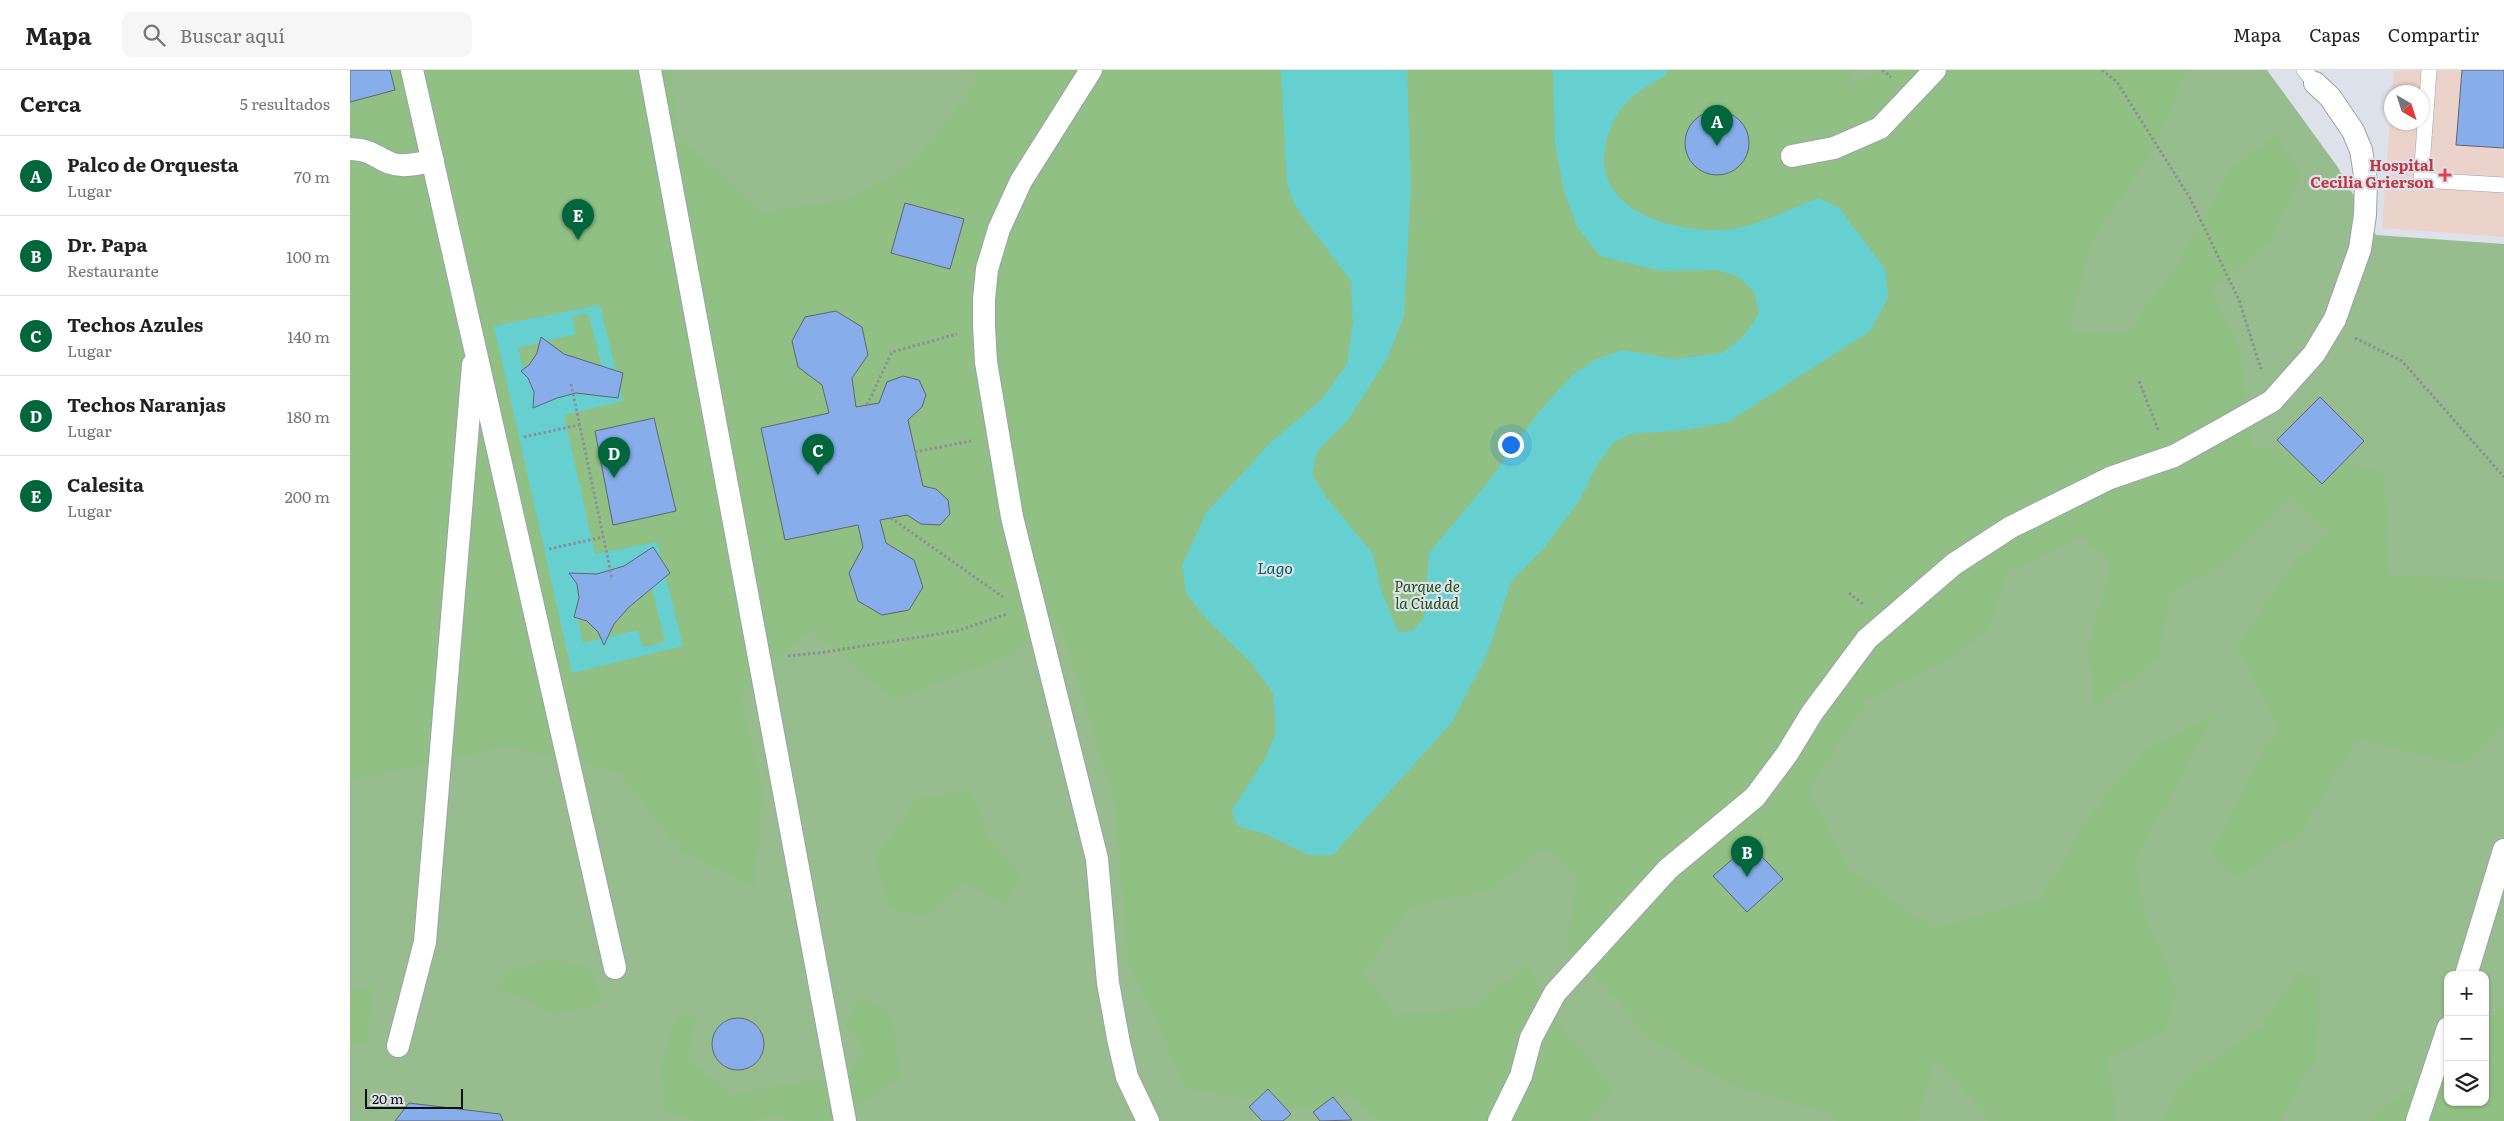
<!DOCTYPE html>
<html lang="es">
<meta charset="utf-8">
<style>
:root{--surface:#fff;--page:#f6f6f6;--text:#222;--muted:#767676;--line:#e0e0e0;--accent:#00673d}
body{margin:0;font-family:Literata,serif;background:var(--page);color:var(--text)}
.controls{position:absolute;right:15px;bottom:15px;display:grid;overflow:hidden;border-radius:10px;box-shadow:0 1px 4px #0004}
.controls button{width:45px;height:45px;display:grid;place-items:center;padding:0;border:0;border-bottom:1px solid var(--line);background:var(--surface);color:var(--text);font:25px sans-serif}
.compass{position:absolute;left:2034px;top:15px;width:45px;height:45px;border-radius:50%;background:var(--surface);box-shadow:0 1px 4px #0004;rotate:141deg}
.scale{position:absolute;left:15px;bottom:12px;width:98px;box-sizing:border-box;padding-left:5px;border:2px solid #0f1013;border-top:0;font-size:14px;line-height:18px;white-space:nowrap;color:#0f1013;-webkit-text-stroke:4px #dde2ea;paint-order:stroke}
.you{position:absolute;left:1160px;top:374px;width:18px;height:18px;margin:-12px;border:4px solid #fff;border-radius:50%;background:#1a73e8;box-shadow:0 0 0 8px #1a73e833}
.badge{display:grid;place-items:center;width:32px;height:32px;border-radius:50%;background:var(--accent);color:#fff;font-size:16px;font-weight:700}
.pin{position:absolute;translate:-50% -41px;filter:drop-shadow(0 1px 2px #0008)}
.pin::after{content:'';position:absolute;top:26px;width:18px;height:15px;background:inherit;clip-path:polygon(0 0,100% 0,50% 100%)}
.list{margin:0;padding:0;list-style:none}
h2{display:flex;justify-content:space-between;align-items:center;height:65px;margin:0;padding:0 20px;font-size:21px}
h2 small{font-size:16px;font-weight:400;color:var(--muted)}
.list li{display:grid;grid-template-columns:32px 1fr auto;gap:15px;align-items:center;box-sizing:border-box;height:80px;padding:0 20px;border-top:1px solid var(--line)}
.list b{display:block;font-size:19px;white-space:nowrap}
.list p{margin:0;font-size:16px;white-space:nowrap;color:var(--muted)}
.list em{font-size:16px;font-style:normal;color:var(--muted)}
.icon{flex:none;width:28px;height:28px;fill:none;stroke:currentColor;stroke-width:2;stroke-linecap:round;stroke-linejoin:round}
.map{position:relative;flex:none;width:2154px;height:1051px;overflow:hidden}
header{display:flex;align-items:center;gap:30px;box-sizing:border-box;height:70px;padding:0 25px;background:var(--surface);border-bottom:1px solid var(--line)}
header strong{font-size:24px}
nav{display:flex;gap:28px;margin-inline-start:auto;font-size:18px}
.search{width:350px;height:45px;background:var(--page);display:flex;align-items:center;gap:12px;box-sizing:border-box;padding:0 18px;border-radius:10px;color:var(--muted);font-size:19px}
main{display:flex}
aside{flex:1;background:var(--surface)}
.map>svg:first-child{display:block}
.medical{fill:#ebd2cb}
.green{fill:#97bd8e;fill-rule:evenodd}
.forest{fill:#90c083}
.water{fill:#66d0d0;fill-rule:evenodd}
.building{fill:#87aeeb;stroke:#61666d}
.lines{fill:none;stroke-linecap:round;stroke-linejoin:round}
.service-casing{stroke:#9da2aa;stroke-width:16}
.pedestrian-casing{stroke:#9da2aa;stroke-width:24}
.path{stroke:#8d9096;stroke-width:3;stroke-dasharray:2.5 2.5;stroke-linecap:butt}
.service{stroke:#fff;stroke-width:15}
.pedestrian{stroke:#fff;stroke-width:22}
.health-dot{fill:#e0444e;stroke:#dde2ea;stroke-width:2}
.labels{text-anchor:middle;stroke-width:4.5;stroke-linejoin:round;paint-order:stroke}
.health-label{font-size:15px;font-weight:bold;fill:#be3a42;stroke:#dde2ea;text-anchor:end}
.park-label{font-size:15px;font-style:italic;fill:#1f4d11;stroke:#dde2ea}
.water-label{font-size:16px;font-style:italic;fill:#026364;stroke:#dde2ea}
</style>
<header>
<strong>Mapa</strong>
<div class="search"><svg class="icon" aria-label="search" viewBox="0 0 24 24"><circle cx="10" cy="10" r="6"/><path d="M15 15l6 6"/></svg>Buscar aquí</div>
<nav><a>Mapa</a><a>Capas</a><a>Compartir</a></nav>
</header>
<main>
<aside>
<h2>Cerca<small>5 resultados</small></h2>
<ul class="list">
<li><span class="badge">A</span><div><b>Palco de Orquesta</b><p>Lugar</p></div><em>70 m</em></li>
<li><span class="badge">B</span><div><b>Dr. Papa</b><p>Restaurante</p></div><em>100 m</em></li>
<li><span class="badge">C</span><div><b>Techos Azules</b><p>Lugar</p></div><em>140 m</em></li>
<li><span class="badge">D</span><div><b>Techos Naranjas</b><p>Lugar</p></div><em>180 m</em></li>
<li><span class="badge">E</span><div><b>Calesita</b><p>Lugar</p></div><em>200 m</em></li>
</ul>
</aside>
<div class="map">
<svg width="2154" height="1051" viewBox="0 0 2154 1051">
<rect width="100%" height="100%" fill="#dde2ea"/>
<path class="medical" d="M2044,0H2154V167L2032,158L2041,35L2042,52H2072V22H2042Z"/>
<path class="green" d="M0,0H1917L1987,96L2026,165L2154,174V1051H0ZM2098,905H2135V1032H2098Z"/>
<g class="forest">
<path d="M0,0H321L327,65L413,142L493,130L561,95L627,12L622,0H931L937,113L942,129L952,146L1001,211L1003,251L997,294L971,330L921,372L858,551L902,594L923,623L926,662L915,689L882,740L887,755L916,764L958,785H983L1102,652L1137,585L1161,512L1194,478L1231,428L1247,395L1264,372L1280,364L1335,360L1378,352L1469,128C1435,140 1405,159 1369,160C1320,162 1244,139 1255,77C1258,61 1265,45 1276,33C1286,22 1304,13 1316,5L1318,0H1502L1501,16L1533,0H1837L1803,81L1740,173L1719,262L1777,263L1831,189L1880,100L1926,65L1951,102L1922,170L1862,220L1889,277L1902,375L2034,402L2040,506L2154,509V653L2113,695L2007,669L1951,761L1888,808L1861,785L1901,702L1929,656L1886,578L1945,491L1980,463L1942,425L1880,490L1820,522L1809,587L1745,637L1738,579L1761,495L1731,466L1658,502L1637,562L1593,592L1517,630L1459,719L1500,800L1583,859L1692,827L1740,745L1798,677L1866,643L1786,788L1794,845L1827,919L1814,963L1757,988L1767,1051H1641L1585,990L1567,1051H1489L1480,1043L1380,1015L1302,969L1216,876L1228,805L1194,778L1139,820L1061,836L1012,902L1046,945L1123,938L1177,895L1212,956L1264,1021L1239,1051H1030L999,1025L956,1040L836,1018L778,890L764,730L709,550L658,586L544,629L461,560L390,624L413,721L404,817L331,782L271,703L158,676L0,711Z"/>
<path d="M1057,0H1203L1205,74L1214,121L1227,157L1311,201L1367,200L1387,206L1404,221L1409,244L1393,267L1372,283L1325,289L1273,280L1187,344L1139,411L1076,518L1074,548L1062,561L1048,562L1031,519L1023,484L976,427L962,404L967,381L998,350L1038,287L1054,245L1061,116Z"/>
<path d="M620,720L639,768L672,804L656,834L616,813L576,847L540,838L525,788L568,729Z"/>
<path d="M200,889L239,897L253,932L203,945L175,928L144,919L159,901Z"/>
<path d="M1947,903L1969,906L1967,985L1932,1048L1933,1051H1811L1835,1010L1912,956Z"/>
<path d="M23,915L17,972L0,977V921Z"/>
<path d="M510,929L541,942L551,1006L515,1032L473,1051H444L427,1045L401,1051H345L316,1041L310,999L326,947L346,945L338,990L363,1009L379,1025L498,1004L515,981L494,953Z"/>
<path d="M2154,936V1051H2021L2098,985V1032H2135V953Z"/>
</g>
<g class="water">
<path d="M931,0H1057L1061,116L1054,245L1038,287L998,350L967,381L962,404L976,427L1023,484L1031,519L1048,562L1062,561L1074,548L1079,483L1139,411L1187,344L1222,305L1246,289L1273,280L1325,289L1372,283L1393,267L1409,244L1404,221L1387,206L1367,200L1311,201L1250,186L1227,157L1214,121L1205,74L1203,0H1318L1316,5C1304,13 1286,21 1276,33C1265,45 1258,61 1255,77C1244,139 1320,162 1369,160C1405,159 1435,140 1469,128L1489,138L1535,199L1538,228L1520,261L1378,352L1335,360L1280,364L1264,372L1247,395L1231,428L1194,478L1161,512L1137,585L1102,652L983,785H958L916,764L887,756L882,740L915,689L926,662L923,623L902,594L858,551L836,523L832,495L856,443L921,372L971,330L997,294L1003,251L1001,211L952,146L942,129L937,113Z"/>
<path d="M250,235L273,331L214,345L245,484L307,472L333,576L222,603L144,256ZM238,243L257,316L201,329L191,293L173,297L168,278L226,264L222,247ZM296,493L315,572L293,577L288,560L233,573L228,549L249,545Z"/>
</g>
<g class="building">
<path d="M0,0H40L45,20L0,32Z"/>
<path d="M2112,0H2154V78L2106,75Z"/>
<circle cx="1367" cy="73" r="32"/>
<path d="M555,133L614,149L600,199L541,183Z"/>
<path d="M486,241L512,257L518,285L502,308L506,337L529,333L537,312L553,306L569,310L576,325L572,337L558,350L573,416L586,419L598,430L600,444L590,455L571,454L557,445L530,450L536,473L564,490L573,517L559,540L532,545L508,531L499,503L513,477L508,455L435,470L411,358L479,343L472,315L448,297L442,271L455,247Z"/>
<path d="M191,267L214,284L273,303L268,328L226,323L207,328L183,338L184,322L178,308L171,301L179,295L187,283Z"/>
<path d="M1970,327L2014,371L1972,414L1927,370Z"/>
<path d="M304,348L326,441L263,455L245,361Z"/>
<path d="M303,477L320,503L278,538L264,554L254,575L248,562L237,551L224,547L229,528L227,514L219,503L247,504L274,496Z"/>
<path d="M1400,774L1433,809L1397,842L1363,806Z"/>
<circle cx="388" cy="974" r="26"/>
<path d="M918,1019L941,1044L933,1051H912L899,1037Z"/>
<path d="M983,1027L1002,1050L970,1051L963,1042Z"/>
<path d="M59,1033L150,1044L153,1051H45Z"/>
</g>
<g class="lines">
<defs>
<g id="service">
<path d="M1954,0L1965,13"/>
<path d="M2079,0L2071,110L2154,115"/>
</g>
<g id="pedestrian">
<path d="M62,0L265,898"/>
<path d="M300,0L495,1051"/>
<path d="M741,0L671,111L649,159L637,199L634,229V256L636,292L662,447L747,789L758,913L769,973L777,1007L798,1051"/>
<path d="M0,79C22,80 23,86 40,93C54,98 69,93 83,91"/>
<path d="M1442,86L1484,78L1530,58L1585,0"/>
<path d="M2116,905L2154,780"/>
<path d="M48,976L75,872L123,295"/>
<path d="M1149,1051L1171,1006L1181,968L1205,923L1318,799L1405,727L1437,684L1462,643L1517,569L1604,494L1661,457L1760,408L1824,386L1876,357L1922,331L1964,284L1985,249L2010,179L2015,145L2016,111L2011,80L2003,61L1980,27L1965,13"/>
<path d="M2067,1051L2098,958"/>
</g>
</defs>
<use href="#service" class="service-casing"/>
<use href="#pedestrian" class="pedestrian-casing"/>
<g class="path">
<path d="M1532,0L1541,7"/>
<path d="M1752,0L1767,12L1840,128L1889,230L1911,299"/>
<path d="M2005,268L2052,291L2154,407"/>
<path d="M1789,311L1809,362"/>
<path d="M221,314L262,508"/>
<path d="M517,335L542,282L607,264"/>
<path d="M174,367L229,355"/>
<path d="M565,382L621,371"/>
<path d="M541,448L653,527"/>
<path d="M199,479L253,467"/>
<path d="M1499,523L1514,535"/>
<path d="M438,586L469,583L607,561L657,544"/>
</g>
<use href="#service" class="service"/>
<use href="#pedestrian" class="pedestrian"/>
</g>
<path class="health-dot" d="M2092.5 97.5h5v5h5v5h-5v5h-5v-5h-5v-5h5z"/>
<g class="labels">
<g class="health-label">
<text x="2084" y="101">Hospital<tspan x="2084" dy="17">Cecilia Grierson</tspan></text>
</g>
<g class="park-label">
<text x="1077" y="522">Parque de<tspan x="1077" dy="17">la Ciudad</tspan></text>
</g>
<g class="water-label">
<text x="925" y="504">Lago</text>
</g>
</g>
</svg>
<div class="controls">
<button>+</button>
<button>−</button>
<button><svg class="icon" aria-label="layers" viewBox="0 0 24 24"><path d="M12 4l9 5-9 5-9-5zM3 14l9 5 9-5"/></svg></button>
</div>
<svg class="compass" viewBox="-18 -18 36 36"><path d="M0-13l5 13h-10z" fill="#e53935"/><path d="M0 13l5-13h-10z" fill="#767676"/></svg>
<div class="scale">20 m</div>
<div class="you"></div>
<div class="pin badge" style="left:1367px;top:76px">A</div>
<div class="pin badge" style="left:1397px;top:807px">B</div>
<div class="pin badge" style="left:468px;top:405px">C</div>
<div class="pin badge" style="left:264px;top:408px">D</div>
<div class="pin badge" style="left:228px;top:170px">E</div>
</div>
</main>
